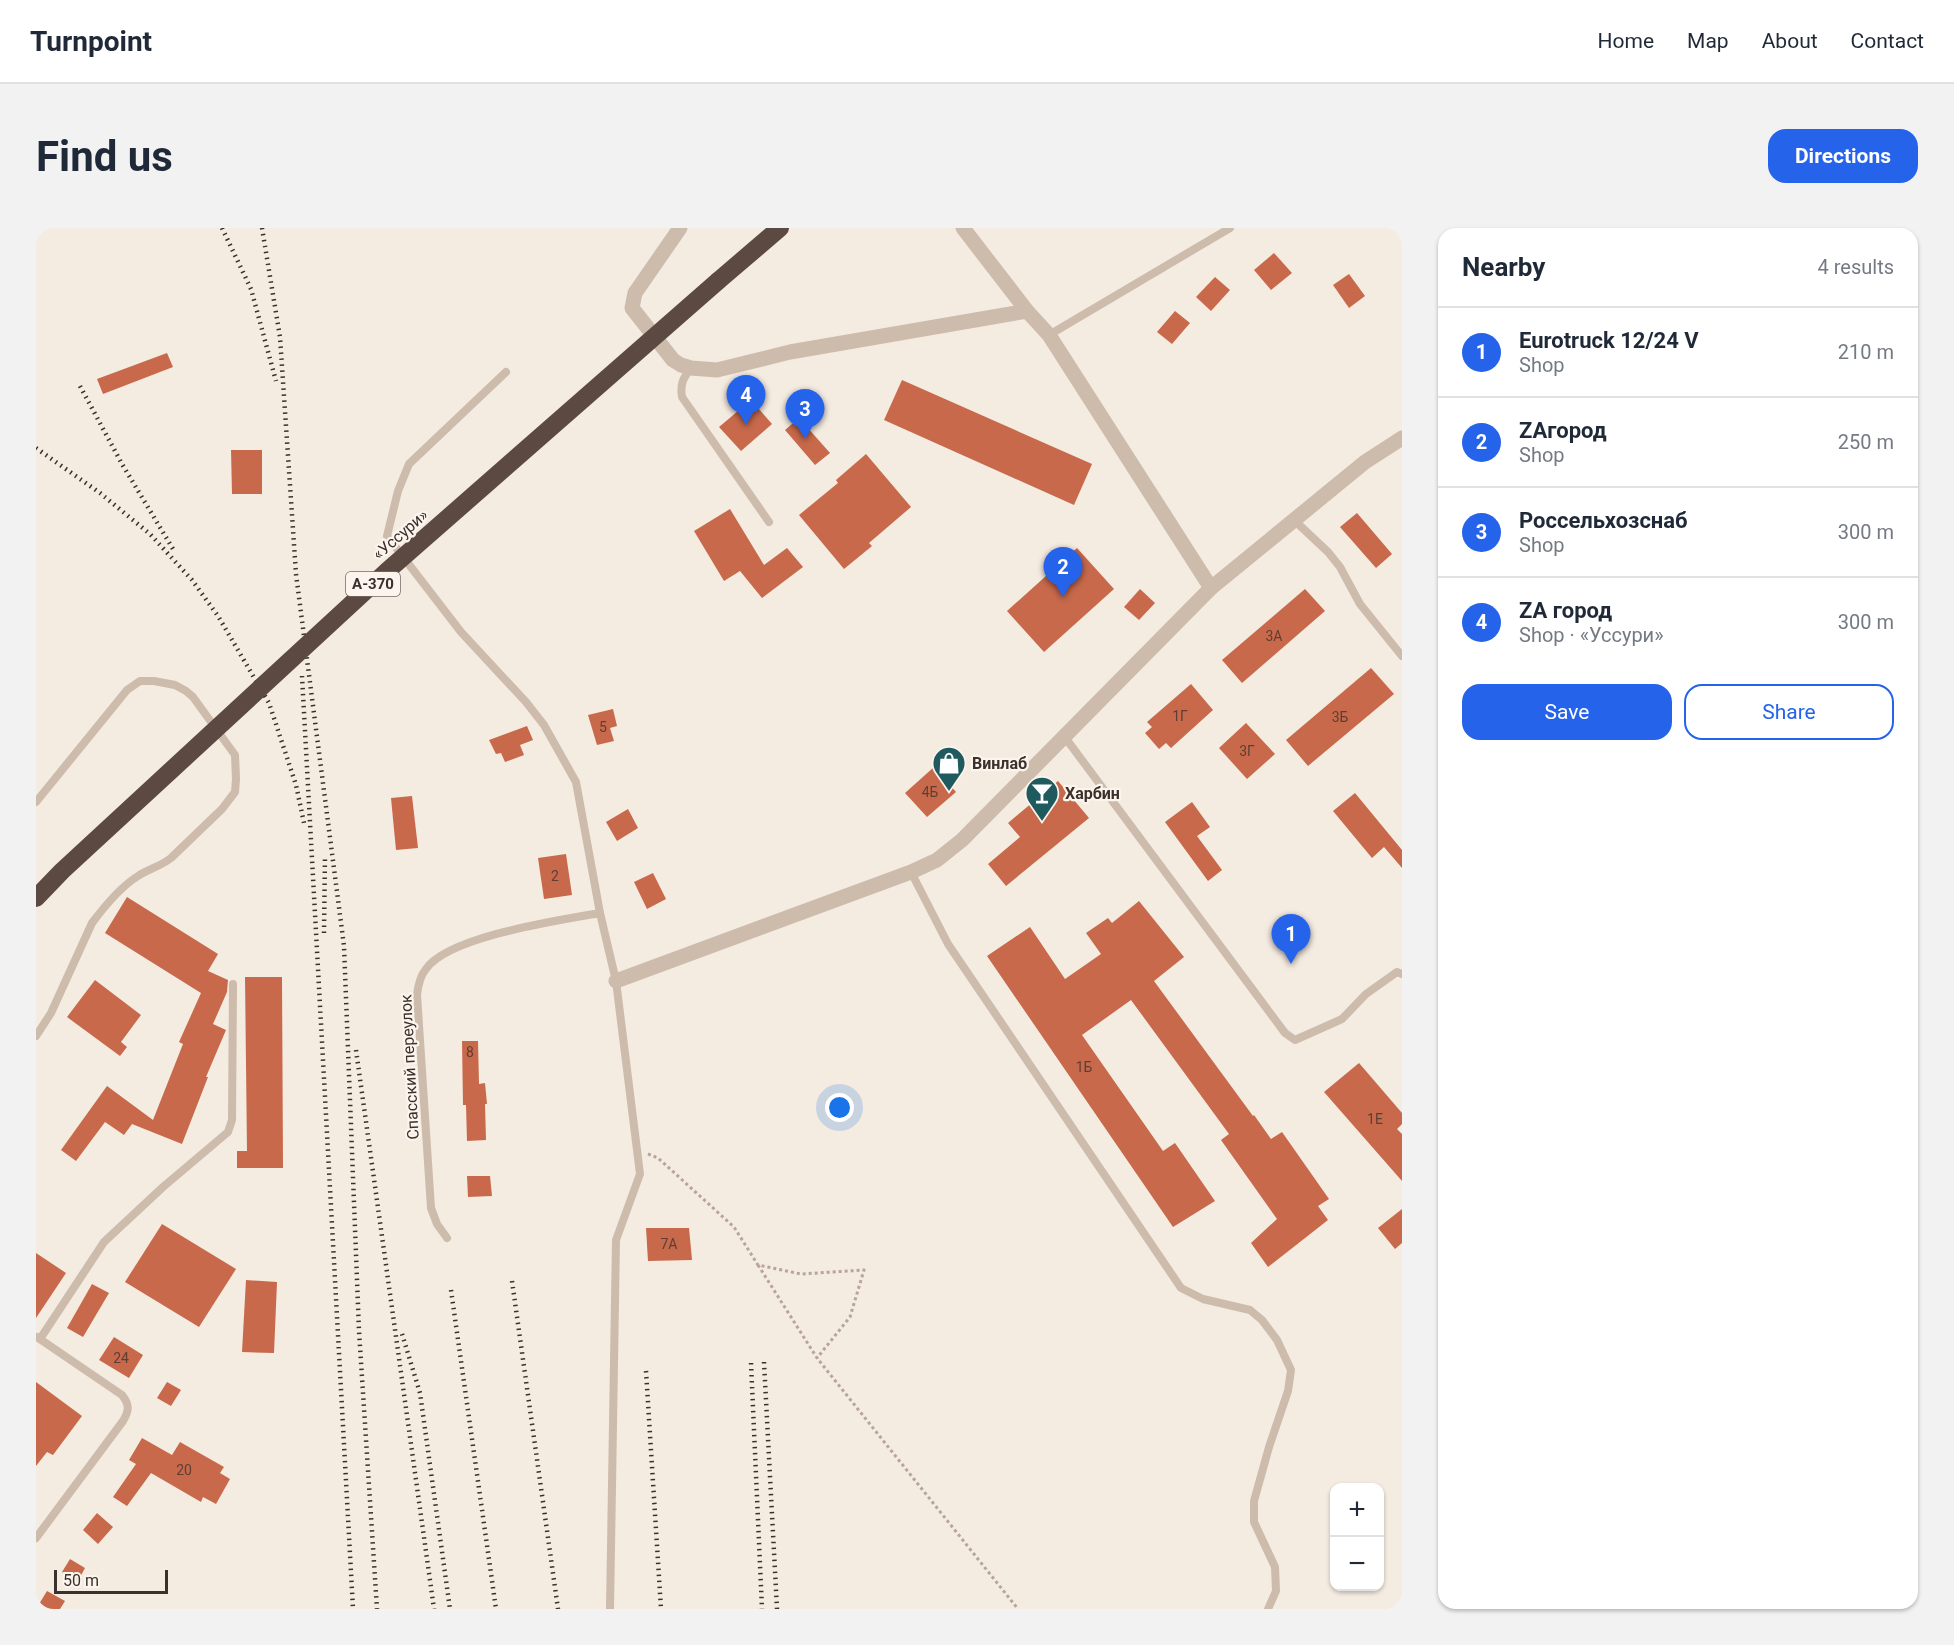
<!DOCTYPE html>
<meta charset="utf-8">
<style>
:root{--surface:#fff;--page:#f2f2f3;--text:#1f2937;--muted:#747a83;--line:#e0e1e3;--accent:#2563eb}
body{margin:0;font-family:Roboto,sans-serif;background:var(--page);color:var(--text)}
.controls{position:absolute;right:18px;bottom:18px;display:grid;overflow:hidden;border-radius:12px;box-shadow:0 2px 4px #0004}
.controls button{width:54px;height:54px;display:grid;place-items:center;padding:0;border:0;border-bottom:2px solid var(--line);background:var(--surface);color:var(--text);font:30px sans-serif}
.scale{position:absolute;left:18px;bottom:15px;width:114px;box-sizing:border-box;padding-left:6px;border:3px solid #3b302b;border-top:0;font-size:16px;line-height:21px;white-space:nowrap;color:#3b302b;-webkit-text-stroke:4px #fbf5ee;paint-order:stroke}
.you{position:absolute;left:804px;top:880px;width:21px;height:21px;margin:-15px;border:4px solid #fff;border-radius:50%;background:#1a73e8;box-shadow:0 0 0 9px #1a73e833}
.badge{display:grid;place-items:center;width:39px;height:39px;border-radius:50%;background:var(--accent);color:#fff;font-size:20px;font-weight:700}
.pin{position:absolute;translate:-50% -50px;filter:drop-shadow(0 2px 3px #0008)}
.pin::after{content:'';position:absolute;top:32px;width:21px;height:18px;background:inherit;clip-path:polygon(0 0,100% 0,50% 100%)}
.list{margin:0;padding:0;list-style:none}
h2{display:flex;justify-content:space-between;align-items:center;height:78px;margin:0;padding:0 24px;font-size:26px}
h2 small{font-size:20px;font-weight:400;color:var(--muted)}
.list li{display:grid;grid-template-columns:39px 1fr auto;gap:18px;align-items:center;box-sizing:border-box;height:90px;padding:0 24px;border-top:2px solid var(--line)}
.list b{display:block;font-size:22px;white-space:nowrap}
.list p{margin:0;font-size:20px;white-space:nowrap;color:var(--muted)}
.list em{font-size:20px;font-style:normal;color:var(--muted)}
.actions{display:flex;gap:12px;padding:18px 24px}
.actions a{flex:1;padding:14px 0;border:2px solid var(--accent);border-radius:18px;text-align:center;font-size:21px;color:var(--accent)}
.actions .main{background:var(--accent);color:#fff}
.map{position:relative;flex:none;width:1366px;height:1381px;overflow:hidden;border-radius:18px}
header{display:flex;align-items:center;gap:36px;box-sizing:border-box;height:84px;padding:0 30px;background:var(--surface);border-bottom:2px solid var(--line)}
header strong{font-size:28px}
nav{display:flex;gap:33px;margin-inline-start:auto;font-size:21px}
.intro{display:flex;align-items:center;justify-content:space-between;box-sizing:border-box;height:144px;padding:0 36px}
h1{margin:0;font-size:42px}
.button{padding:15px 27px;border-radius:18px;background:var(--accent);color:#fff;font-size:21px;font-weight:700}
main{display:flex;gap:36px;padding:0 36px}
aside{flex:1;background:var(--surface);border-radius:18px;box-shadow:0 2px 4px #0004}
.map>svg:first-child{display:block}
.building{fill:#c8694b}
.lines{fill:none;stroke-linecap:round;stroke-linejoin:round}
.path{stroke:#b9a596;stroke-width:3;stroke-dasharray:3 3;stroke-linecap:butt}
.lane{stroke:#cdbbac;stroke-width:8}
.street{stroke:#cdbbac;stroke-width:15}
.highway{stroke:#5c4a42;stroke-width:18}
.rail{stroke:#3b302b;stroke-width:4.5;stroke-dasharray:1.5 4.5;stroke-linecap:butt}
.highway-bridge{stroke:#5c4a42;stroke-width:18}
.labels{text-anchor:middle;stroke-width:4.5;stroke-linejoin:round;paint-order:stroke}
.number-label{font-size:14px;fill:#5e3e33}
.shield{fill:#fbf5ee;stroke:#756b66;stroke-width:1.5}
.shield-label{font-size:15px;font-weight:bold;fill:#3b302b}
.street-label{font-size:16px;fill:#3b302b;stroke:#fbf5ee}
.poi-label{font-size:16px;font-weight:bold;fill:#3b302b;stroke:#fbf5ee;text-anchor:start}
</style>
<header>
<strong>Turnpoint</strong>
<nav><a>Home</a><a>Map</a><a>About</a><a>Contact</a></nav>
</header>
<div class="intro"><h1>Find us</h1><a class="button">Directions</a></div>
<main>
<div class="map">
<svg width="1366" height="1381" viewBox="0 0 1366 1381">
<rect width="100%" height="100%" fill="#f4ebe1"/>
<g class="building">
<path d="M1238,25L1256,45L1235,62L1218,42Z"/>
<path d="M1313,46L1329,68L1313,80L1297,57Z"/>
<path d="M1179,49L1194,62L1175,83L1160,69Z"/>
<path d="M1139,83L1154,95L1136,116L1121,104Z"/>
<path d="M131,125L137,139L67,166L61,151Z"/>
<path d="M866,152L1056,236L1038,277L848,192Z"/>
<path d="M715,172L736,196L705,223L683,199Z"/>
<path d="M763,190L794,225L779,237L749,202Z"/>
<path d="M195,222H226V266H196Z"/>
<path d="M830,226L875,279L833,315L836,318L808,341L763,287L802,255L800,252Z"/>
<path d="M694,281L728,337L751,320L767,339L726,370L704,343L688,353L658,303Z"/>
<path d="M1321,285L1356,326L1340,340L1304,299Z"/>
<path d="M1041,320L1078,361L1008,424L971,383Z"/>
<path d="M1104,361L1119,375L1103,392L1088,379Z"/>
<path d="M1269,361L1289,383L1206,455L1186,432Z"/>
<path d="M1335,440L1358,466L1272,538L1250,512Z"/>
<path d="M1155,456L1177,482L1135,520L1130,515L1123,521L1109,505L1116,499L1111,494Z"/>
<path d="M577,481L581,498L574,500L578,513L561,517L552,487Z"/>
<path d="M1210,495L1239,526L1211,551L1183,520Z"/>
<path d="M491,498L497,512L484,517L488,527L469,534L465,525L460,526L453,512Z"/>
<path d="M898,539L920,564L891,589L869,565Z"/>
<path d="M1022,553L1053,590L970,658L952,636L984,609L972,595Z"/>
<path d="M1319,565L1366,622V640L1348,619L1336,630L1297,583Z"/>
<path d="M376,568L382,620L360,622L355,570Z"/>
<path d="M1156,574L1174,599L1161,608L1186,642L1172,653L1129,594Z"/>
<path d="M592,581L602,600L581,613L570,594Z"/>
<path d="M530,626L536,667L508,671L502,630Z"/>
<path d="M617,645L630,671L611,681L598,654Z"/>
<path d="M91,669L182,726L172,743L192,752L191,764L177,796L190,802L170,849H172L146,916L96,896L88,907L69,894L40,933L25,922L71,858L117,892L147,816L143,814L165,765L69,705Z"/>
<path d="M1103,673L1148,729L1118,753L1217,888L1218,887L1235,911L1246,904L1293,971L1282,978L1292,992L1232,1039L1215,1015L1241,991L1185,912L1193,906L1095,772L1046,807L1127,923L1139,915L1179,973L1137,999L951,728L994,699L1029,751L1065,726L1050,705L1072,690L1076,695Z"/>
<path d="M209,749H246L247,940H201V923H211Z"/>
<path d="M59,752L105,787L85,814L91,819L84,828L31,789Z"/>
<path d="M426,813H442L443,856L449,855L451,876H449L450,912L431,913L430,877H427Z"/>
<path d="M1323,835L1366,885V896L1361,901L1366,906V953L1288,864Z"/>
<path d="M431,948H454L456,968L432,969Z"/>
<path d="M1366,981V1015L1359,1021L1342,1000Z"/>
<path d="M126,996L200,1041L163,1099L89,1054Z"/>
<path d="M610,1000H653L656,1032L612,1033Z"/>
<path d="M0,1025L30,1045L0,1090Z"/>
<path d="M210,1052L241,1054L238,1125L206,1124Z"/>
<path d="M56,1056L73,1065L47,1109L31,1100Z"/>
<path d="M78,1109L107,1127L93,1150L63,1132Z"/>
<path d="M0,1154L46,1188L17,1227L11,1224L0,1238Z"/>
<path d="M131,1154L145,1162L135,1178L121,1170Z"/>
<path d="M106,1210L136,1227L144,1214L188,1239L184,1245L194,1251L180,1276L167,1269L165,1274L115,1245L91,1278L77,1269L100,1236L93,1232Z"/>
<path d="M61,1285L77,1299L62,1316L47,1302Z"/>
<path d="M34,1331L49,1340L42,1353L26,1344Z"/>
<path d="M11,1363L29,1373L24,1381H0Z"/>
</g>
<g class="lines">
<g class="path">
<path d="M612,926L622,930L698,999L722,1037L765,1046L828,1042L814,1089L781,1130"/>
<path d="M722,1037L781,1130L982,1381"/>
</g>
<g class="lane">
<path d="M1013,107L1194,0"/>
<path d="M655,140C647,150 644,156 646,169L733,294"/>
<path d="M470,144L373,236L362,263L351,308L425,404L490,474L508,497L540,554L564,685L580,753L604,946L580,1012L574,1381"/>
<path d="M1259,293L1292,324L1304,339L1324,376L1366,428"/>
<path d="M1028,508L1249,805L1259,812L1306,791L1330,766L1361,744L1366,746"/>
<path d="M0,574L91,462L104,453H118L139,457L150,463L157,469L199,527L200,551L199,564L186,581L135,630C125,638 113,641 102,648C84,659 68,679 56,695L15,785L0,808"/>
<path d="M875,644L912,716L1145,1060L1167,1071L1214,1082L1226,1092L1241,1112L1255,1142L1252,1163L1233,1219L1218,1273V1294L1239,1339L1240,1363L1232,1381"/>
<path d="M411,1010L401,996L395,980L381,767C382,758 384,748 390,741C413,708 525,692 564,685"/>
<path d="M4,1111L68,1014L127,959L192,904L196,892L197,756"/>
<path d="M0,1310L87,1193C93,1183 94,1177 86,1167L1,1109"/>
</g>
<g class="street">
<path d="M644,0L599,65L596,80L637,132L645,137L655,140L681,142L754,124L991,83L927,0"/>
<path d="M1175,360L1329,234L1366,210"/>
<path d="M580,753L875,644L901,632L926,612L1175,360L1013,107L991,83"/>
</g>
<path class="highway" d="M682,53L744,0"/>
<g class="rail">
<path d="M186,0L215,61L240,153"/>
<path d="M226,0L244,109L260,346L308,718L323,1103L341,1381"/>
<path d="M44,158L86,236L137,321"/>
<path d="M0,220L64,265L114,306L156,352L182,388L233,475L260,557L268,595"/>
<path d="M266,448L317,1381"/>
<path d="M288,705L289,627"/>
<path d="M320,822L398,1381"/>
<path d="M476,1053L522,1381"/>
<path d="M415,1062L460,1381"/>
<path d="M366,1106L384,1165L414,1381"/>
<path d="M728,1134L741,1381"/>
<path d="M715,1135L726,1381"/>
<path d="M610,1143L625,1381"/>
</g>
<path class="highway-bridge" d="M0,670L26,643L350,344L682,53"/>
</g>
<defs>
<symbol id="shop-pin" viewBox="-11 -11 22 30"><path d="M0 17L-7.5 6A9.5 9.5 0 1 1 7.5 6Z" fill="#1f5a5e" stroke="#fbf5ee"/><path d="M-5-2.5h2.3a2.7 3.5 0 0 1 5.4 0H5L5.5 6h-11ZM-1.5-2.5h3a1.5 2.3 0 0 0-3 0Z" fill="#fff"/></symbol>
<symbol id="bar-pin" viewBox="-11 -11 22 30"><path d="M0 17L-7.5 6A9.5 9.5 0 1 1 7.5 6Z" fill="#1f5a5e" stroke="#fbf5ee"/><path d="M-6-5H6L.8 .8V4.5H3.5V6h-7V4.5H-.8V.8Z" fill="#fff"/></symbol>
</defs>
<g fill-rule="evenodd">
<use href="#shop-pin" x="894" y="516" width="38" height="52"/>
<use href="#bar-pin" x="987" y="546" width="38" height="52"/>
</g>
<g class="labels">
<g class="number-label">
<text x="1238" y="413">3А</text>
<text x="1144" y="493">1Г</text>
<text x="1304" y="494">3Б</text>
<text x="567" y="504">5</text>
<text x="1211" y="528">3Г</text>
<text x="894" y="569">4Б</text>
<text x="519" y="653">2</text>
<text x="434" y="829">8</text>
<text x="1048" y="844">1Б</text>
<text x="1339" y="896">1Е</text>
<text x="633" y="1021">7А</text>
<text x="85" y="1135">24</text>
<text x="148" y="1247">20</text>
</g>
<rect class="shield" x="310" y="344" width="54" height="24" rx="4.5"/>
<g class="shield-label">
<text x="337" y="361">А-370</text>
</g>
<g class="street-label">
<text transform="translate(364 306) rotate(-41)" y="6">«Уссури»</text>
<text transform="translate(373 839) rotate(-93)" y="6">Спасский переулок</text>
</g>
<g class="poi-label">
<text x="936" y="541">Винлаб</text>
<text x="1029" y="571">Харбин</text>
</g>
</g>
</svg>
<div class="controls">
<button>+</button>
<button>−</button>
</div>
<div class="scale">50 m</div>
<div class="you"></div>
<div class="pin badge" style="left:1255px;top:736px">1</div>
<div class="pin badge" style="left:1027px;top:369px">2</div>
<div class="pin badge" style="left:769px;top:211px">3</div>
<div class="pin badge" style="left:710px;top:197px">4</div>
</div>
<aside>
<h2>Nearby<small>4 results</small></h2>
<ul class="list">
<li><span class="badge">1</span><div><b>Eurotruck 12/24 V</b><p>Shop</p></div><em>210 m</em></li>
<li><span class="badge">2</span><div><b>ZAгород</b><p>Shop</p></div><em>250 m</em></li>
<li><span class="badge">3</span><div><b>Россельхозснаб</b><p>Shop</p></div><em>300 m</em></li>
<li><span class="badge">4</span><div><b>ZA город</b><p>Shop · «Уссури»</p></div><em>300 m</em></li>
</ul>
<div class="actions"><a class="main">Save</a><a>Share</a></div>
</aside>
</main>
